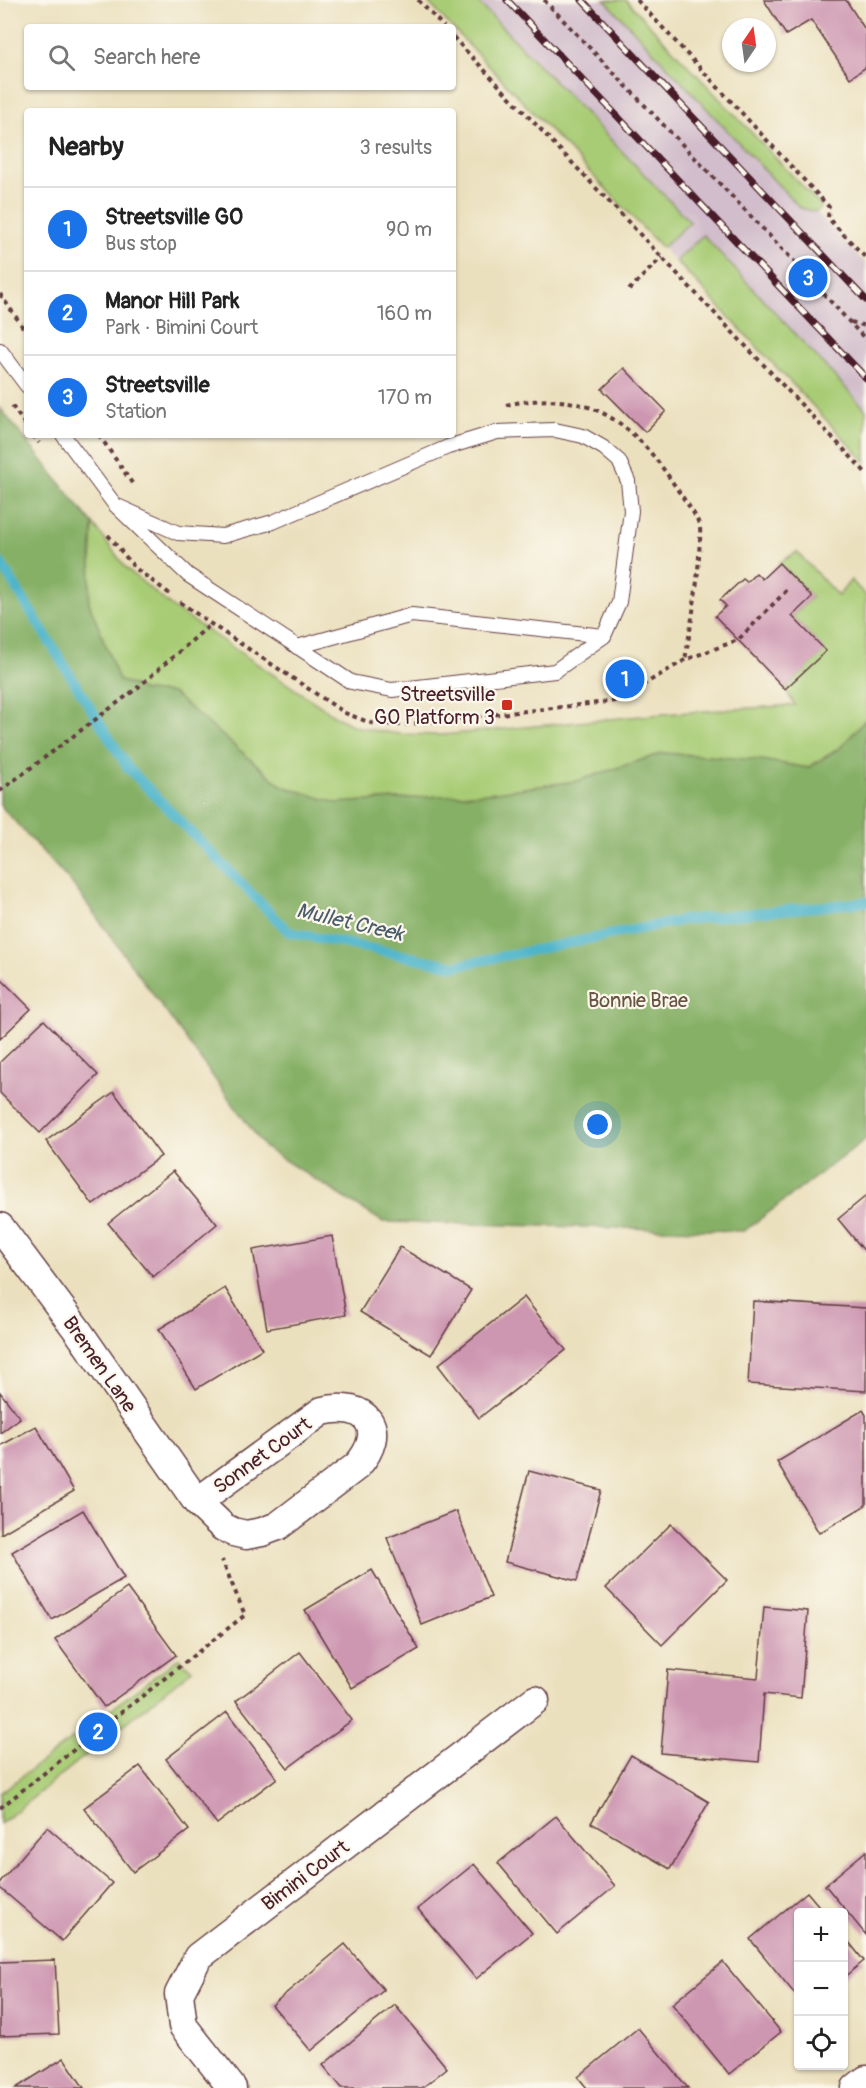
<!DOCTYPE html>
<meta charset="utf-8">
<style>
:root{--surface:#fff;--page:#f2f2f2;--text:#222;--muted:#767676;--line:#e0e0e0;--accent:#1a73e8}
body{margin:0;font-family:Pangolin,sans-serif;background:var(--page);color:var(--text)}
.controls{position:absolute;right:18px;bottom:18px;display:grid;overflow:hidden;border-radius:6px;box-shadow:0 2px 4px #0004}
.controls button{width:54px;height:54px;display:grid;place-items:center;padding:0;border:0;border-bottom:2px solid var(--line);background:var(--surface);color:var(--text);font:30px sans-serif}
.compass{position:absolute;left:722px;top:18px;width:54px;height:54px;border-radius:50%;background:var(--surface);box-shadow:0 2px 4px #0004;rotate:13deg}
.you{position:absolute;left:598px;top:1125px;width:21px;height:21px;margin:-15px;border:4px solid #fff;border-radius:50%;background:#1a73e8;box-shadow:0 0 0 9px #1a73e833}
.badge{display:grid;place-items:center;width:39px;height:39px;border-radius:50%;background:var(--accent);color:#fff;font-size:20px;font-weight:700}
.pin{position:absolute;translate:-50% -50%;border:3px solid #fff;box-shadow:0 2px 6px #0006}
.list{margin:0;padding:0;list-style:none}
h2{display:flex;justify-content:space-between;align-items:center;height:78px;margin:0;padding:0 24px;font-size:26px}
h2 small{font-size:20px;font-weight:400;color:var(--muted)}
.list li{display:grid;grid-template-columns:39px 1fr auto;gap:18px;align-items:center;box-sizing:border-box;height:84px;padding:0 24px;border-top:2px solid var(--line)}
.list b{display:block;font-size:22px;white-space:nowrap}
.list p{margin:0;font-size:20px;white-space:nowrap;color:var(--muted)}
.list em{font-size:20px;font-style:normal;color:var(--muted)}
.icon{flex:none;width:33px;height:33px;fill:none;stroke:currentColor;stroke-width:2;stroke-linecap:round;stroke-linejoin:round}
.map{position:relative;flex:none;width:866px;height:2088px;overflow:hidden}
.search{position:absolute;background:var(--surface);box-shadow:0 2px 4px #0004;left:24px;top:24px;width:432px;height:66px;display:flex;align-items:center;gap:15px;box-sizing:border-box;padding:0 21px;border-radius:6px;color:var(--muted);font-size:22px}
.panel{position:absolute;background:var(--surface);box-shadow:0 2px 4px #0004;left:24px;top:108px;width:432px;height:330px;border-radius:6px}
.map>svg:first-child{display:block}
.industrial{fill:#d1bdcb}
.green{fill:#a8cc75;stroke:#797650;stroke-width:1.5}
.forest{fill:#86b066;stroke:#686848;stroke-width:1.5}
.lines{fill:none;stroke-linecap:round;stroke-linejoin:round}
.stream{stroke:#4bb4ca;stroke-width:10}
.building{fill:#cd96b1}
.lane-casing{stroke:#623c41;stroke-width:16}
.street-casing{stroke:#623c41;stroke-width:31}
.path{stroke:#623c41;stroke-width:4;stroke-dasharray:4.5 4.5;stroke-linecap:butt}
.lane{stroke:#fff;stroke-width:14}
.street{stroke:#fff;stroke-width:28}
.rail-casing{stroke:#4a1f2b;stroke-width:7}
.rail{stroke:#fbf7ec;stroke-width:4.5;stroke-dasharray:14;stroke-linecap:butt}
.poi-dot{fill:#c8321e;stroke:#fbf7ec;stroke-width:2}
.labels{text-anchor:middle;stroke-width:4.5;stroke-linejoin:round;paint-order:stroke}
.poi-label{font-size:20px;fill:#4a1f2b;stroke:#fbf7ec;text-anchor:end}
.park-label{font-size:20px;fill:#665341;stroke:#fbf7ec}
.street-label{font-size:20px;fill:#4a1f2b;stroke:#fbf7ec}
.water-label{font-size:21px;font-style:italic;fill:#4a5b6b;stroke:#fbf7ec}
</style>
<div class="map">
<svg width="866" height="2088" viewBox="0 0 866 2088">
<rect width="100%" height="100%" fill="#fbf7ec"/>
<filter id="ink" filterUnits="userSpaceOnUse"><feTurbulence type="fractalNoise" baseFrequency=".0167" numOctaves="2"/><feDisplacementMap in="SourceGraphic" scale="12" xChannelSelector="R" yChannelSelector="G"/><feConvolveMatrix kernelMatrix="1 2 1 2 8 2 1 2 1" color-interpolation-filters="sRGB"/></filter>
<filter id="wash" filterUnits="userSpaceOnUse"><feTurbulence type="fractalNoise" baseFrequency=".008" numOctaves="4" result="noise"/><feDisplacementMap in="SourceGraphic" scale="24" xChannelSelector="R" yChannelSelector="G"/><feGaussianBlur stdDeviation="1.35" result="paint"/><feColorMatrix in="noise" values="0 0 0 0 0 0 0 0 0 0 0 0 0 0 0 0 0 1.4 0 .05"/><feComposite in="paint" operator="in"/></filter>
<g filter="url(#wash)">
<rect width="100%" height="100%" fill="#ebe0be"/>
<path class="industrial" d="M426,0H626L822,207L816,212L866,264V462Z"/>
<g class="green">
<path d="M426,0H476L690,222L662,248Z"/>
<path d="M605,0H626L822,207L816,212L800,208Z"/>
<path d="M703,235L866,410V462L676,261Z"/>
<path d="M93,524L126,568L172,607L340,719L354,726L372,730L400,734L442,735L662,714L795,705L785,689L825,651L792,616L812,597L779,563L797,552L838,596L851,580L866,596V719L841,747L808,768L761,760L663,753L577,781L489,793L337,803L282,786L172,693L145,691L119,681L89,603Z"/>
<path d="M179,1658L192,1670L0,1824V1793Z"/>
</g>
<path class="forest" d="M0,408L93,524L89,603L119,680L145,691L172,693L282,786L337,803L489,793L577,781L663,753L761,760L808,768L841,747L866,719V1139L744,1231L383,1222L265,1148L74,886L0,805Z"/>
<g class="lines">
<path class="stream" d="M0,562L128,768L289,932L455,966L683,920L866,902"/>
</g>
<g id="blocks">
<g class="building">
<path d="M764,0H846L866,31V67L850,78L811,20L786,35Z"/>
<path d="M624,368L666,411L645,432L602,389Z"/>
<path d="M779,563L812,597L792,616L826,651L785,689L715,616L726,606L720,600L743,579L747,582L756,573L762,579Z"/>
<path d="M0,978L31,1009L0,1039Z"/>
<path d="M44,1020L98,1075L40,1133L0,1093V1062Z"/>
<path d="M114,1092L161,1156L93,1205L46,1141Z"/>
<path d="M173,1171L217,1224L153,1277L108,1223Z"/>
<path d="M866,1196V1253L838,1219Z"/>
<path d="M332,1236L346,1315L267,1329L253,1250Z"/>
<path d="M400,1247L471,1290L431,1355L360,1312Z"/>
<path d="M225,1288L262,1349L196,1389L159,1329Z"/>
<path d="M524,1297L566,1350L479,1418L438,1365Z"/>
<path d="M753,1301L866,1308V1391L748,1384Z"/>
<path d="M0,1392L20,1418L0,1433Z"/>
<path d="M863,1410L866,1415V1505L819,1533L777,1462Z"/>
<path d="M36,1426L74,1491L1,1534L0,1446Z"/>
<path d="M529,1471L601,1490L577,1581L505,1562Z"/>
<path d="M83,1510L124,1578L52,1620L12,1552Z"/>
<path d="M456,1511L491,1597L422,1625L387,1538Z"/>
<path d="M671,1524L727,1580L662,1645L606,1588Z"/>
<path d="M372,1570L419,1649L352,1688L305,1610Z"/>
<path d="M127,1588L176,1655L104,1707L55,1640Z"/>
<path d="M764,1607L808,1611L801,1698L764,1694L759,1762L661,1753L668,1670L758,1678Z"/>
<path d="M300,1652L352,1720L288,1768L236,1701Z"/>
<path d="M227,1712L277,1778L217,1824L166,1759Z"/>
<path d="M631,1755L709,1802L670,1869L591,1823Z"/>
<path d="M140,1766L189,1830L133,1872L84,1808Z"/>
<path d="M556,1816L615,1886L557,1934L498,1863Z"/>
<path d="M47,1827L112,1883L62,1941L0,1888V1882Z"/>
<path d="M866,1851V1935L825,1885Z"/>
<path d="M474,1864L532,1933L476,1979L418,1909Z"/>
<path d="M807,1892L824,1912H798V1998L750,1939Z"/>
<path d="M844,1936L864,1961L844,1977Z"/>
<path d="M345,1944L384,1990L311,2051L272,2005Z"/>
<path d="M55,1960L59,2034L0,2036V1962Z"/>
<path d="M723,1962L781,2032L729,2074L672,2004Z"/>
<path d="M395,2005L447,2068L422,2088H342L323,2065Z"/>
<path d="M638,2028L688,2088H587L578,2077Z"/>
<path d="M64,2058L84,2088H16Z"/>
</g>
</g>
</g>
<g filter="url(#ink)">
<use href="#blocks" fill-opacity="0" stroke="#623c41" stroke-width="1.5"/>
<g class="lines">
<defs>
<g id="lane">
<path d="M0,350L27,386"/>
<path d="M63,435L115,505L188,575L351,682L392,690L555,671L604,636L619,602L631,511L628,481L619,461L604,448L583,436L555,430L497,432L448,447L273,522L223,536L178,533L115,505"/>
<path d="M297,647L412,615L604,636"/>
</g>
<g id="street">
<path d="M0,1227L78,1331L197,1502L223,1527L233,1532L246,1535L262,1532L278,1526L357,1466C389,1430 367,1400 322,1411L197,1502"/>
<path d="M232,2088L183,2026L179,1994L198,1957L535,1700"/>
<path d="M856,2088L866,2080"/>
</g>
</defs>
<use href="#lane" class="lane-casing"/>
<use href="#street" class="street-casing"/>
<g class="path">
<path d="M418,0L444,27"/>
<path d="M544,0L788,255L866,340"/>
<path d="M637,0L829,207L828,218L866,258"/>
<path d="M453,37L866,473"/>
<path d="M629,290L662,257"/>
<path d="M0,294L27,333"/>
<path d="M851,322L866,326"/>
<path d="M506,405C589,387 634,422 677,489C683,498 699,518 700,528C701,537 699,547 699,556C697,591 691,625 685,660"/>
<path d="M12,406L27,427"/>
<path d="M33,435L39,443"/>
<path d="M99,435L134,486"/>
<path d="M108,535L135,568L170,594"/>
<path d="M180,602L211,624L345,713L371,723L400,725L616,701L685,660L738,640L787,590"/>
<path d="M0,791L136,689L211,624"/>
<path d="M0,1808L245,1615L222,1560"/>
</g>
<use href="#lane" class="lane"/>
<use href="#street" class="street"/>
<defs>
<g id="rail">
<path d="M507,0L866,378"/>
<path d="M582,0L866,300"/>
</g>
</defs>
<use href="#rail" class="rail-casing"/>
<use href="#rail" class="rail"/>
</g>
</g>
<rect class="poi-dot" x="501" y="699" width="12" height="12" rx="3"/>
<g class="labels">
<g class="poi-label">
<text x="495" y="701">Streetsville<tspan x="495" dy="23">GO Platform 3</tspan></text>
</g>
<g class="park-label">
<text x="638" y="1007">Bonnie Brae</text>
</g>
<g class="street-label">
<text transform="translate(100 1364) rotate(55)" y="7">Bremen Lane</text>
<text transform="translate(262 1455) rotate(-36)" y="7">Sonnet Court</text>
<text transform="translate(305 1875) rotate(-37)" y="7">Bimini Court</text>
</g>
<g class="water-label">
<text transform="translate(350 922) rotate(13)" y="7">Mullet Creek</text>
</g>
</g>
</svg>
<div class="controls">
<button>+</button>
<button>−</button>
<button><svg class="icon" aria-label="locate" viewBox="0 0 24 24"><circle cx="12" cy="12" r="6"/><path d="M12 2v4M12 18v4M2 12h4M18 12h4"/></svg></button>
</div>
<svg class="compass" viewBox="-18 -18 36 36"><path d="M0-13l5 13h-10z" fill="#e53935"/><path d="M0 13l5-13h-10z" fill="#767676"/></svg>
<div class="you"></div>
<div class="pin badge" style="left:625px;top:679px">1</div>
<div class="pin badge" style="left:98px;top:1732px">2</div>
<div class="pin badge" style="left:808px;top:278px">3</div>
<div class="search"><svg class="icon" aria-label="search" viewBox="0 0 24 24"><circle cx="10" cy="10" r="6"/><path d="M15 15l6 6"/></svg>Search here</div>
<section class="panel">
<h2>Nearby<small>3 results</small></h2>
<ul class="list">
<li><span class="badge">1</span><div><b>Streetsville GO</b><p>Bus stop</p></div><em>90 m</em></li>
<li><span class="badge">2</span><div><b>Manor Hill Park</b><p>Park · Bimini Court</p></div><em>160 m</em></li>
<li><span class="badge">3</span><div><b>Streetsville</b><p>Station</p></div><em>170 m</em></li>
</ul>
</section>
</div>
